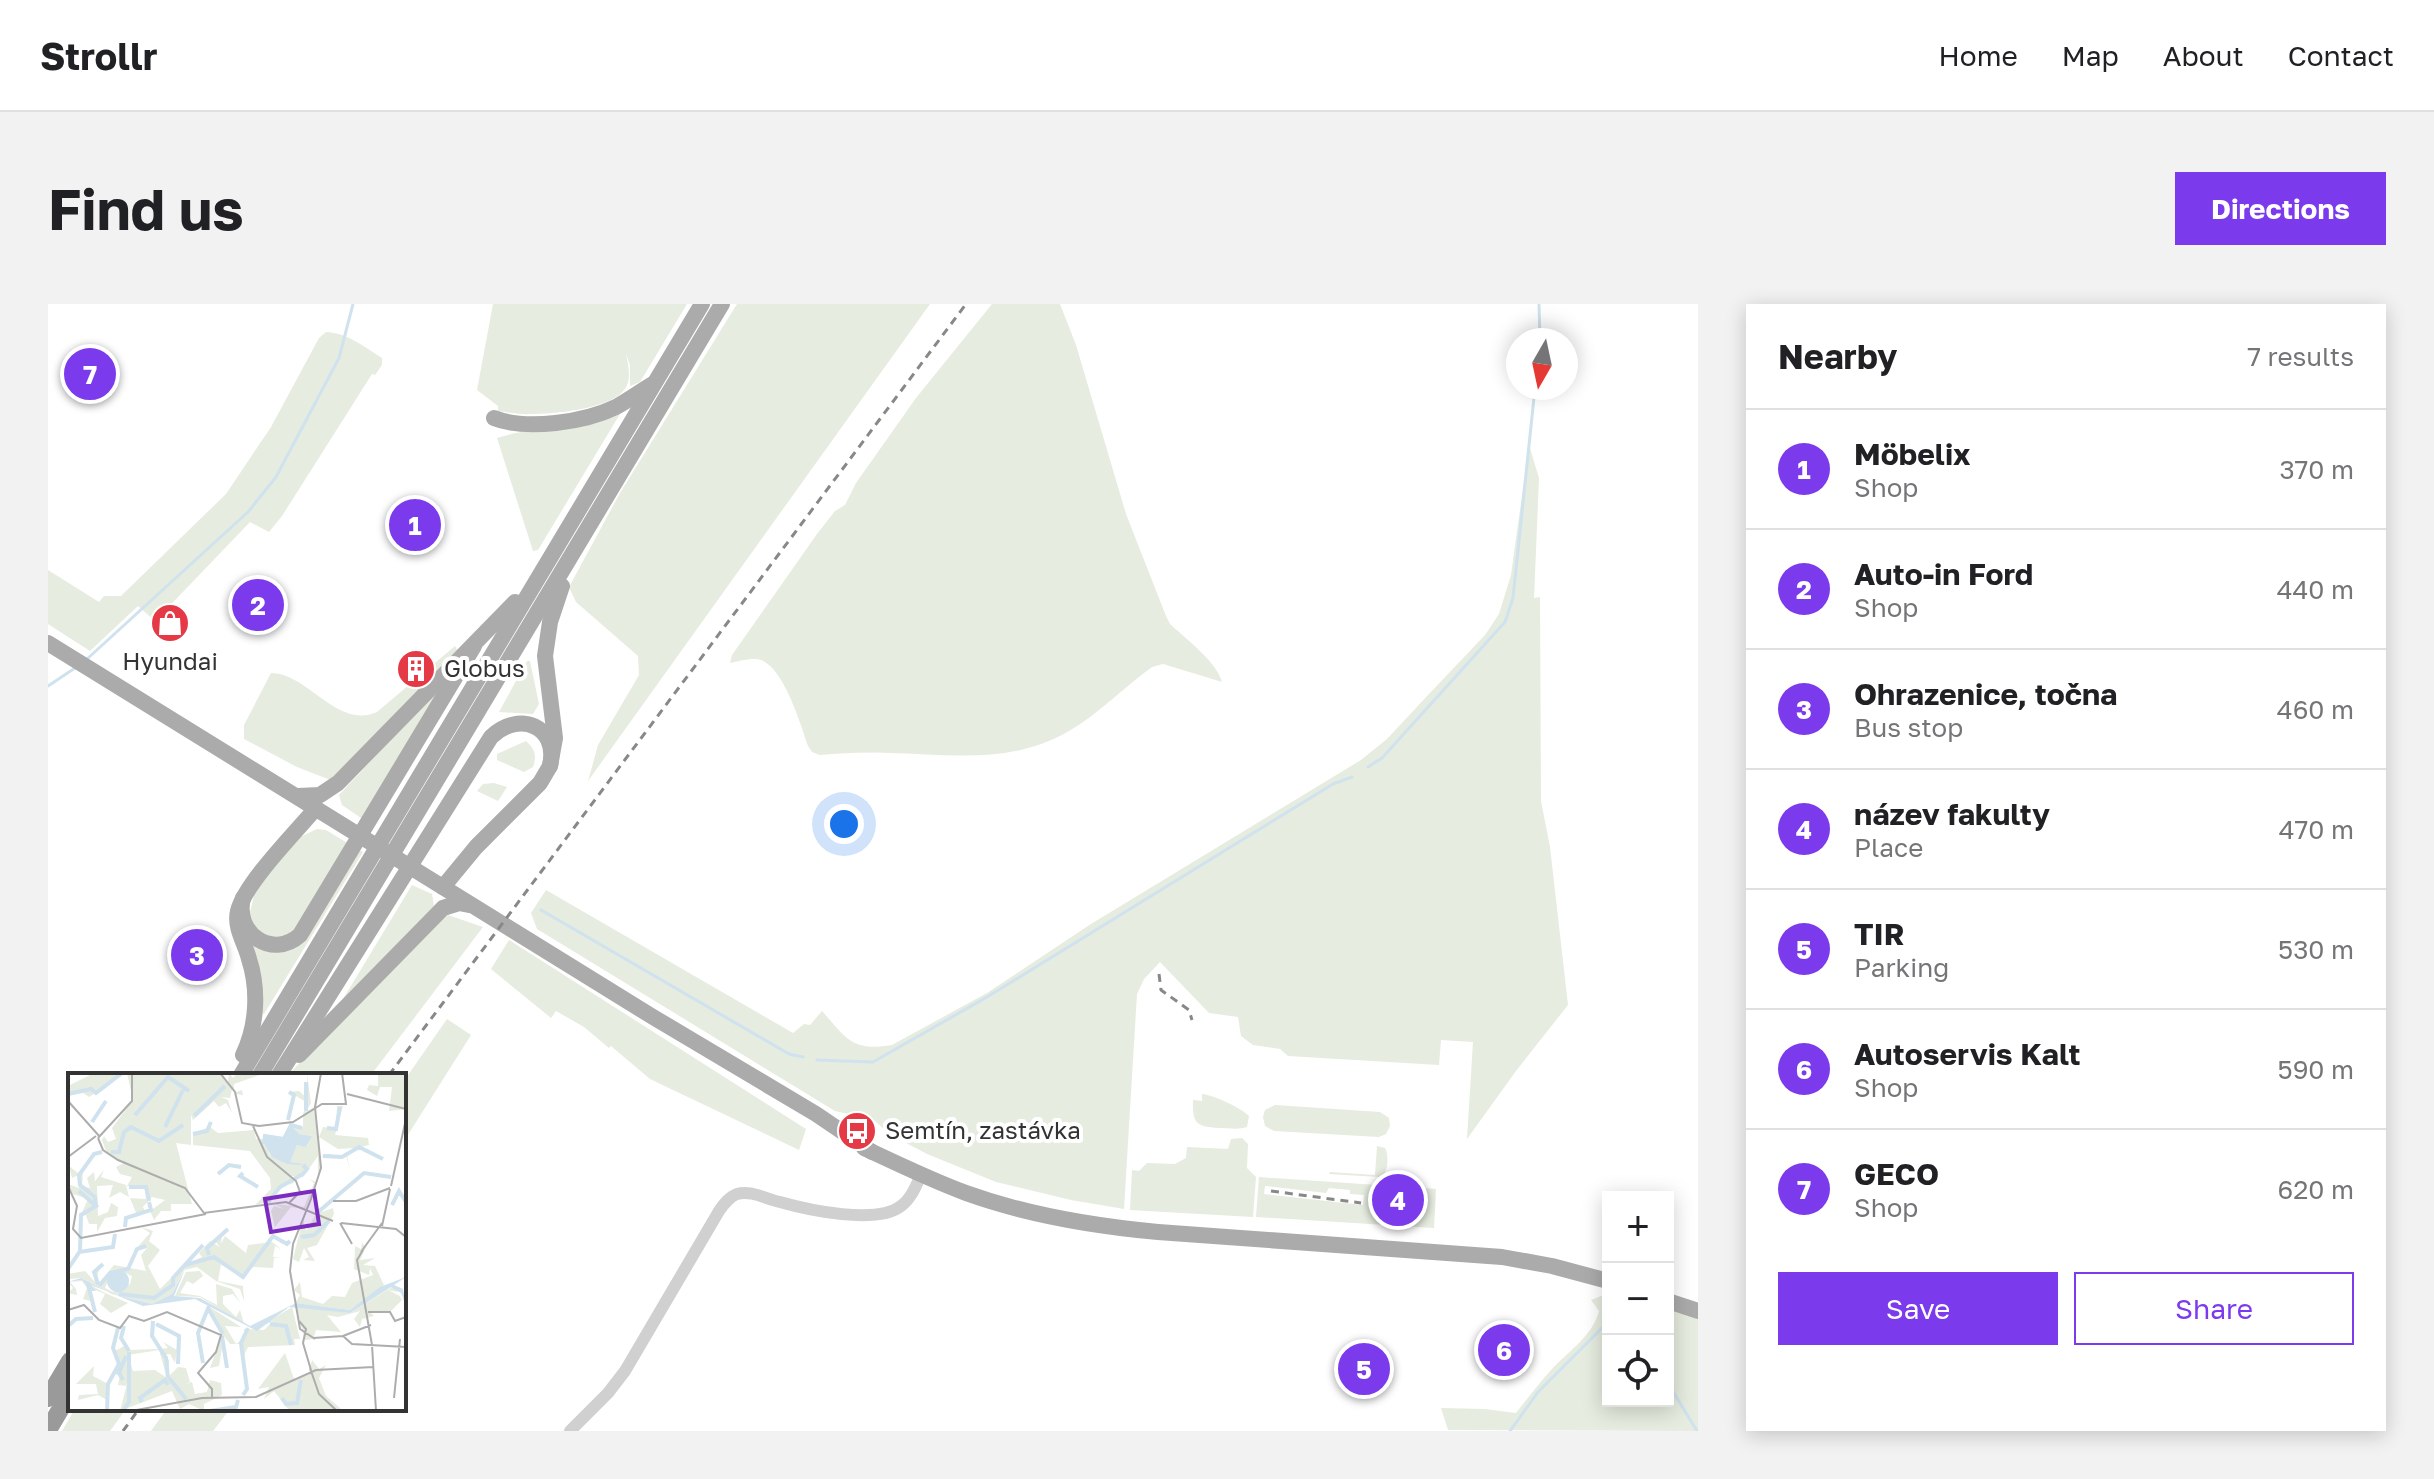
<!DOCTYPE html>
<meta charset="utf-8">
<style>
:root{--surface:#fff;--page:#f2f2f2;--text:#202124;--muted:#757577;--line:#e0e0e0;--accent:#7c3aed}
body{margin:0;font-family:"Golos Text",sans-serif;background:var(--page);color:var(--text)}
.controls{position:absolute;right:24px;bottom:24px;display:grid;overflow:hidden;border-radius:0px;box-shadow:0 4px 20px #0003}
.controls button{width:72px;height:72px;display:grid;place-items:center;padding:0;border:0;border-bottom:2px solid var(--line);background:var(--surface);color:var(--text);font:40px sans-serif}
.compass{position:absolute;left:1458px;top:24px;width:72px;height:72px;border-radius:50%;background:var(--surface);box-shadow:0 4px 20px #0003;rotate:189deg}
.you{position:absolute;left:796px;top:520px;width:28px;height:28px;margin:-20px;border:6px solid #fff;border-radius:50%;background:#1a73e8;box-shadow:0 0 0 12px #1a73e833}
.badge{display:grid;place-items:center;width:52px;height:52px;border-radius:50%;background:var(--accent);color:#fff;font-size:26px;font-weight:700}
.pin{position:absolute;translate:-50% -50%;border:4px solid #fff;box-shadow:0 2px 8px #0006}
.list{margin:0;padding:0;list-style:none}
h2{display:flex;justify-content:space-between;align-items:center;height:104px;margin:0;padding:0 32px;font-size:34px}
h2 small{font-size:26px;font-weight:400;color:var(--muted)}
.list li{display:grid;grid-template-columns:52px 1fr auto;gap:24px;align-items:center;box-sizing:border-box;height:120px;padding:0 32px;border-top:2px solid var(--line)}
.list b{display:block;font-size:30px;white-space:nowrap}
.list p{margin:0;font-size:26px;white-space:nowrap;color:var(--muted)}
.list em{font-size:26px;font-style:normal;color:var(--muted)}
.actions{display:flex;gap:16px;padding:24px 32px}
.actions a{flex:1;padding:18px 0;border:2px solid var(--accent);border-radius:0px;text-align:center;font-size:28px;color:var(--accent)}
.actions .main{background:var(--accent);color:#fff}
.icon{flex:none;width:44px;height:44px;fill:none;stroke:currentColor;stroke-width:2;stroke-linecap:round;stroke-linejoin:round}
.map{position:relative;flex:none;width:1650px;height:1127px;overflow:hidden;border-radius:0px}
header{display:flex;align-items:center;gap:48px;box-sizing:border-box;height:112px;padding:0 40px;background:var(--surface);border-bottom:2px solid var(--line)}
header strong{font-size:38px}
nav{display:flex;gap:44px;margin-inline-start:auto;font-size:28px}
.intro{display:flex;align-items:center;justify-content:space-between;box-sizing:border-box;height:192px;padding:0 48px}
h1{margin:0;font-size:56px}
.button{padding:20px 36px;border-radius:0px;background:var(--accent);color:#fff;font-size:28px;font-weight:700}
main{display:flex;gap:48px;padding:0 48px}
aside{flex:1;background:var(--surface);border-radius:0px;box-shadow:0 4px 20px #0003}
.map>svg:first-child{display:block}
.green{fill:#e6ecdf;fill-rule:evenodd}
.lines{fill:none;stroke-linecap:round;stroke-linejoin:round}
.stream{stroke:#cfe2ee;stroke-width:3}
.minor{stroke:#d0d0d0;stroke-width:12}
.major{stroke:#ababab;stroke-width:16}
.highway{stroke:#9a9a9a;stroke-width:18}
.rail{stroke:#888;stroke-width:3;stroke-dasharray:8 6;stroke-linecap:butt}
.labels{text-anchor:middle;stroke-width:8;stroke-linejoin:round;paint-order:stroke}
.poi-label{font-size:24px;fill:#333;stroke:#fff;text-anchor:start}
.inset-river{fill:none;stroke:#cfe2ee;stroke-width:4}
.inset-road{fill:none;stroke:#adadad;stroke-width:2}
.view{fill:#7b2cbf;fill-opacity:0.15;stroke:#7b2cbf;stroke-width:4}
.inset-edge{fill:none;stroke:#333;stroke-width:4}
</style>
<header>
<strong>Strollr</strong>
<nav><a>Home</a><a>Map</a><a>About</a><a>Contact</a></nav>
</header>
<div class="intro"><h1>Find us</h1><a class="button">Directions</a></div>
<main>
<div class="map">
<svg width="1650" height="1127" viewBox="0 0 1650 1127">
<rect width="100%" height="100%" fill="#fff"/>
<g class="green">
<path d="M445,0H639L592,78L582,82V61L578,50C580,60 583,72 579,81C570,105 505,110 482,110C471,111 461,108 450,107V102L429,86Z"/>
<path d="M689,0H882L540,477L550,441L591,371L590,352L528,298L521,283L572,189Z"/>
<path d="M944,0H1012L1028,41L1078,210L1118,312L1122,320C1137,334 1169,358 1174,378L1115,360L1104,363C1076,383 1052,409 1021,427C962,461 904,450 840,449C817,448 794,449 772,451L764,448L760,442C753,421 736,364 713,356C704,353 691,357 682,359L684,351L769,230L787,207L797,201L808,179L868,94Z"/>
<path d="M278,28C299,29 315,42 334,54V61L327,71L324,70L234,212L221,228L202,218L107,317L90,302L42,347L0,320V266L51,298L56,292H73L178,190L223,123L271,34Z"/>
<path d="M572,110L490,246L485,247L449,134C489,121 533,126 572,110Z"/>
<path d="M1481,141L1491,174L1486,294L1492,293L1493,497L1502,543L1520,701L1468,767L1419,835L1425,738L1393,736L1391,761L1240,752L1232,745L1205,741L1193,732L1190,713L1161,709L1112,658L1096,675L1089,690L1076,905L1023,896L948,878L879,850L841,830L826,816L787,807L489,625L483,609L498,586L745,729L756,720L762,721L774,707C798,734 804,748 844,741L939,689L1043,620L1313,456L1339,435L1381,390L1437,331L1451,310L1463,271Z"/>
<path d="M407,342L409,346L285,477L249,463L196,435V421L223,369C260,369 289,426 329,408Z"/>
<path d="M479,357H482L491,400L485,410L451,408Z"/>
<path d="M401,374L316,516L294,501L291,491Z"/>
<path d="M478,437C487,445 489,452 485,463L476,468L449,456V450Z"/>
<path d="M446,479L459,483L450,497L429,487L435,480Z"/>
<path d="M269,525L278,526L301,540L250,625L232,636L209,628L201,612L208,584L252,533Z"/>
<path d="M310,546L315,548L216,710L212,708L202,637L234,646Z"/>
<path d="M364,581L384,590L386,602L295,695Z"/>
<path d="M400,611L435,623L323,771H240L392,615Z"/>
<path d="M461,636L758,825L751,846L602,775L563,742L561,744L536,723L508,707L503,714L443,665Z"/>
<path d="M399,715L423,731L356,837V777Z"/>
<path d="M1154,790C1166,791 1193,804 1201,812L1199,823C1190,826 1181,824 1172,824C1149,823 1144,820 1145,796L1154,797Z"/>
<path d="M1227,801L1332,808L1341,814L1342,822L1338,830L1331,833L1226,827L1217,822L1215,813L1217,806Z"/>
<path d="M1194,834L1200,840L1199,864L1208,873L1205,913L1082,906L1084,866L1091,867L1099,859L1127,860L1138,854L1139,843L1180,845L1183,835Z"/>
<path d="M1329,842L1337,844C1341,851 1340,866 1335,872L1331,873L1281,870L1282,868L1327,871Z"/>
<path d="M1211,873L1388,885L1386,924L1208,913ZM1217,882L1278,889L1281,884L1302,886V890L1316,891L1315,901L1216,890Z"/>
<path d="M1558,990H1560V1097H1620V1004L1650,1013V1127L1400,1126L1393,1104L1437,1105L1468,1109C1480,1094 1491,1079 1504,1065C1521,1047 1545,1031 1551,1007L1543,996Z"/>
<path d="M27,1105H78L62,1127H14Z"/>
<path d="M119,1105H182L165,1127H103Z"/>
</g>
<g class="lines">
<g class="stream">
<path d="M1491,0L1492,36"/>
<path d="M39,355L200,208L228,173L291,54L305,0"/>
<path d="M0,382L27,364"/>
<path d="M1320,463L1334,454L1457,318L1465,294L1487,84"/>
<path d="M493,606L741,750L755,753"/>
<path d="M769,756L825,758L939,693L1285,480L1304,473"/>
<path d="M1624,1086L1649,1127"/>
<path d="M1462,1127L1490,1088L1560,1018"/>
</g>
<path class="minor" d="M522,1127L560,1089L577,1067L671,907C676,900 681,893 689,890C703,886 718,895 732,898C760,906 829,921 853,902C863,895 868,882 873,871"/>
<g class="major">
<path d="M446,114C479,127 537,118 568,103C581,96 593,87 605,80"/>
<path d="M0,339L605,713L768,810L824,848"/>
<path d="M250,492L272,491L290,479L467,298"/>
<path d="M395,583L428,543L492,479L502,462L507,434L497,352L502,318L514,282"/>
<path d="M195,594C186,629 224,656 252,631L426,342"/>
<path d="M195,751C209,722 211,686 201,655C197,639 186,624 190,607C197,579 248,528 268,504"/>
<path d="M251,751L395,604L411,599L421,601"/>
<path d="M193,771L654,0"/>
<path d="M212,771L674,0"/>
<path d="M231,771L443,433C471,406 511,422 502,462"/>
<path d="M816,844C850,860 883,876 918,889C979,911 1045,922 1110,928L1454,953L1504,962L1560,977"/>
<path d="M1620,997L1650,1007"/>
</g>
<g class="highway">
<path d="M0,1094L22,1057"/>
<path d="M0,1126L22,1089"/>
</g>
<g class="rail">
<path d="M1111,670L1113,686L1141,706L1144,716"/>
<path d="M341,771L918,0"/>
<path d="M1223,887L1313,899"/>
<path d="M75,1127L91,1105"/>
</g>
</g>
<defs>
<symbol id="shop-disc" viewBox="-11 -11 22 22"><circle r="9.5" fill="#e63946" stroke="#fff"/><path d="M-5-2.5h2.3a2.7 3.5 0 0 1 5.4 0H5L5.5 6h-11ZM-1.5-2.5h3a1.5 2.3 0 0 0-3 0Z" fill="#fff"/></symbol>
<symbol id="building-disc" viewBox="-11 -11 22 22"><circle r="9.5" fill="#e63946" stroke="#fff"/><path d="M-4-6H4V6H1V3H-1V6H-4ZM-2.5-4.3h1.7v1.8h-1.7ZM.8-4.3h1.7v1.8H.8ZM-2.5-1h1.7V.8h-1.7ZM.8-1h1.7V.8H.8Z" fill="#fff"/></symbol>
<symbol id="bus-disc" viewBox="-11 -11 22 22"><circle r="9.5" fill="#e63946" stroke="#fff"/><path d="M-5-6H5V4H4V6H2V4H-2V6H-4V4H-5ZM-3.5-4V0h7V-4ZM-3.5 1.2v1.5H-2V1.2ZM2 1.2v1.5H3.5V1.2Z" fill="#fff"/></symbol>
</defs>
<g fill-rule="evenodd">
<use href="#shop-disc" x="100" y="297" width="44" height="44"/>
<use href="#building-disc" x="346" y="343" width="44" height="44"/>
<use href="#bus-disc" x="787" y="805" width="44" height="44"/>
</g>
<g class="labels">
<g class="poi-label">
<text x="122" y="366" text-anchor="middle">Hyundai</text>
<text x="396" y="373">Globus</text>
<text x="837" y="835">Semtín, zastávka</text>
</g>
</g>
<g transform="translate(20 769)">
<rect width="338" height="338" fill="#fff"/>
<path d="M26,0H58L21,24L14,19L0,22V8L2,12ZM59,0H154L160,9L161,0L165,5L169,0H197L166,11V20L174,17L175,22L167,21L164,16L162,25L153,24L160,27L164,40L158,30L151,34L146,28L125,47L123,42V72L108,70L124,131H103V138H93L86,147L82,138L97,127L84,124L75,134L78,140H68L62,125L78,126L77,114L59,113L64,104L52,101L48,94L56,90L38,78L34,67L36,63L40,69L48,66L44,55L65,27ZM239,0L243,30L238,39L246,34L252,87V100L238,136L223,134L207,154L203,138L206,133L216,136L206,131L236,134L246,110L241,106L248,109L250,105V83L235,104L223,103L226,110L212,114L201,129L187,132L203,116L202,105L182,78L125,72V60L142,54L150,60L186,57L188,66H214L220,54H235V41L240,30L221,19L231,18L240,26ZM222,54L230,61L244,63L233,66L241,68L239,73L229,72L220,91L202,82L196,64L214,68ZM310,0H338V36L321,38L324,14H312L309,23L299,17L301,12L310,13ZM269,33H275L267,62L300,65L301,72L293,74L313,84L290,75L279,82L282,98L278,82L274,84L260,82L254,84V83L261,81L275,84L288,75L270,76L251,64L255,54L268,56ZM28,78L15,97L14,113L22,115L19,105L26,99L27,108L36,97L33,104L58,112L61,124L52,119L41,125L45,112L29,113L30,143L40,139L43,130L50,134L49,143L37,145L29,159V151H21L18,142H13L20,126L5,121L0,111L11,115L10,102L4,105L1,93L11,101ZM265,135L266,141L281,139L266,141L249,172L239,175L247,188L235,187L241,184L236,175L231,189L225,186L235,146L238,158L248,141ZM73,154L85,158L81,168L92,177L80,193L92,216L115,193L134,184L131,180L142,168L152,174L148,169L154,163L153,171L157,163L178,180L180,172L204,169L213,176L207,173L205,184L213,185H206L205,195L185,194L175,204L153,191L150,208L175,213L176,228L172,216L148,208L129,194L116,197L104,221L84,231L44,221L13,205L0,206V201L17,198L27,209L26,197L33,191L28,207L31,210L46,192L78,198L73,182L79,175L68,176L82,160ZM55,199L64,203L62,211L45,219L37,215L43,201ZM294,170L298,174L292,187L307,185L295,192L307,193L316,212L282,237L227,230L232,222L226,217L232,209L234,224L255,231L264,223L277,224L284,210L305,202L302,195L301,202L286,196L287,173L293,176ZM132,198L135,203L125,211L119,208L112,220L132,223L149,232L148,211L164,216L173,231L165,221L155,223V231L168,244L172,237L176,251L132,224L107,223L118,199ZM14,207L35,219L60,230L43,240L32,231L37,221L20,214L22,228L15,226L19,215L14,208L2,209L8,216L9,222L0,220L5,215L0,209ZM324,214L331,219L320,217L332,223L334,227L322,239H302L306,243L294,246L292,254L286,246L292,238L270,244L259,242L273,259L248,257L245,266L237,267L228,233L282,240ZM140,233L173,254L157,253L168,271L177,265L176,256L196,257L205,248L190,255L224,234L232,266H226L227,272L180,274L173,288V271H162L156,263L151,293L142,295L154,262ZM45,263L47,278L58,272L55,264L61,277L90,276L85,263L92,276L100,275L95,269L109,277L107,290L102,281L95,282L101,287L100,304L110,294L118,295L122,309L117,311L124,309L127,321L139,319L142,307L153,310L154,322L136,331V338L121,331L112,336L104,318L52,338L60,307L58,313L50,312L52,303L47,301L52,290L45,277ZM91,277L99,305L87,297L65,298L60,282ZM217,280L226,306L240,302L244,287L251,296L258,292L251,305L258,323L273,336L294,338L220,336L206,318L196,326L201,314L190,316ZM26,293L25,303L40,311L39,327L30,322L10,327L11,322L30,321L28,311H8Z" fill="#e6ecdf" fill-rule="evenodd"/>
<path d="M223,53L231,61L244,63L238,74L229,72L222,89L234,91V92L219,91L204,84L197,72V64L216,67ZM117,196L106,223L132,225L182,253L228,230L282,237L312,214L338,204L326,212L335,216L338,233L333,220L323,214L282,240L221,234L189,258L127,226L75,233L23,212L28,218H24L14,207L0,209L13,205L44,221L84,231L104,221ZM39 208a11 11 0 1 1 22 0a11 11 0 1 1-22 0Z" fill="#cfe2ee"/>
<path class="inset-river" d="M0,21L23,16L28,20L54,0M238,38V9M67,42L100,4L121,18M126,43L157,13M220,47L226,22L221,19M24,49L38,28M97,54L115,17M259,55L268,56L272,34M125,61L139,58L143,49M196,71L197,63L216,66L223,52L234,55M43,79H51L56,59L63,54L91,68L115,52M255,83L274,84L291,74L315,86M175,100L172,103L190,114M150,101L161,92L173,94M61,114H78L81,128M200,129L212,114L235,101L239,96L235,92M324,132L331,118L338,129M28,133L27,124L12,112L11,102L26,81L34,79M249,140L296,100L323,104M57,154L58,145L83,137L81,129M233,164L246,162L261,148M11,179L45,174L47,161M141,182L139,175L160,156M117,192L146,184L175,204L205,163L219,171L222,168M0,196L12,178L13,142L28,133L11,118M20,211L27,239M30,211L26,199L35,191M31,213L42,200L60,196L69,176L78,173M51,221L86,225L105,212V205L135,172M141,237L155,261M85,248L84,263L98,285L100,305M88,251L111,263L110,291M202,251L218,253L223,272M0,253L8,246L25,245M56,253L53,265L61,278M154,263L159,295M135,290L130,260L141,233M101,305L118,326M55,307L51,300L58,283M175,322L179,316L173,270L180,255M214,325L218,331L229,330L233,307M74,329L72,325L97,307L100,312M39,338L40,311L51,291L45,275L50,255M55,338L61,329V279M142,338L168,334L170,327"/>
<path class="inset-road" d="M152,0L167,19L174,50L191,53L225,49L254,31H278L274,0M279,21L338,36M0,28L32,64M185,53L199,84L228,108L232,119L221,130M30,65L35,77L50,87L117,115L136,140L218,129L265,148M30,65L64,28V0M0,84L28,63M0,113L9,133L5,156L13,165L138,141M323,113L338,46M243,126L225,171L222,198L232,256L247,266M243,126L253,95L247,34L253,0M265,128H288L322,115M272,150L284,171M273,150L328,156L338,164M314,153L322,116M295,177L289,187L304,272M293,179L314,150M0,237L16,232L31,247L52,255L61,243L76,248L99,239L153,262L148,279L130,300L144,316V325M300,239H322L327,248L338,244M231,248L238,256L235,270L243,297M275,263L303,252M245,265L275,263L284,271L338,274M304,272L308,338M242,295L251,321L269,338M326,325L332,266M63,338L134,325L188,324L248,297L305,294"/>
<path class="view" d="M246,118L251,151L203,159L197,126Z"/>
<rect width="338" height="338" class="inset-edge"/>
</g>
</svg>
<div class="controls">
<button>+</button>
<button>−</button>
<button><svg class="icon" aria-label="locate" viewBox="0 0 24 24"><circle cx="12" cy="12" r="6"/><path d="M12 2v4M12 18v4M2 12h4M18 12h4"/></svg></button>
</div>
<svg class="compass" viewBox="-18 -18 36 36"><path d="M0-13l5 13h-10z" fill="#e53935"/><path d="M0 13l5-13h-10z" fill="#757577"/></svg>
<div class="you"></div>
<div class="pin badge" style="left:367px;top:221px">1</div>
<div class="pin badge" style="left:210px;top:301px">2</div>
<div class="pin badge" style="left:149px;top:651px">3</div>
<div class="pin badge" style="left:1350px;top:896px">4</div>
<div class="pin badge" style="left:1316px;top:1065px">5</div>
<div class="pin badge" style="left:1456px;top:1046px">6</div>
<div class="pin badge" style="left:42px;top:70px">7</div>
</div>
<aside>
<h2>Nearby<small>7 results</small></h2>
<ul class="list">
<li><span class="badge">1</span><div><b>Möbelix</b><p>Shop</p></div><em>370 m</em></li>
<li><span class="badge">2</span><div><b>Auto-in Ford</b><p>Shop</p></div><em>440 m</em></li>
<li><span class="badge">3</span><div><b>Ohrazenice, točna</b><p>Bus stop</p></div><em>460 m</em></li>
<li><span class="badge">4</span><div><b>název fakulty</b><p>Place</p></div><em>470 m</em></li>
<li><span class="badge">5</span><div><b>TIR</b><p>Parking</p></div><em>530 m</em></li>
<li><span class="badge">6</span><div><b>Autoservis Kalt</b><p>Shop</p></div><em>590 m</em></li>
<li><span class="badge">7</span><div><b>GECO</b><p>Shop</p></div><em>620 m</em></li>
</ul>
<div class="actions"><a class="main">Save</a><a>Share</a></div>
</aside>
</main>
